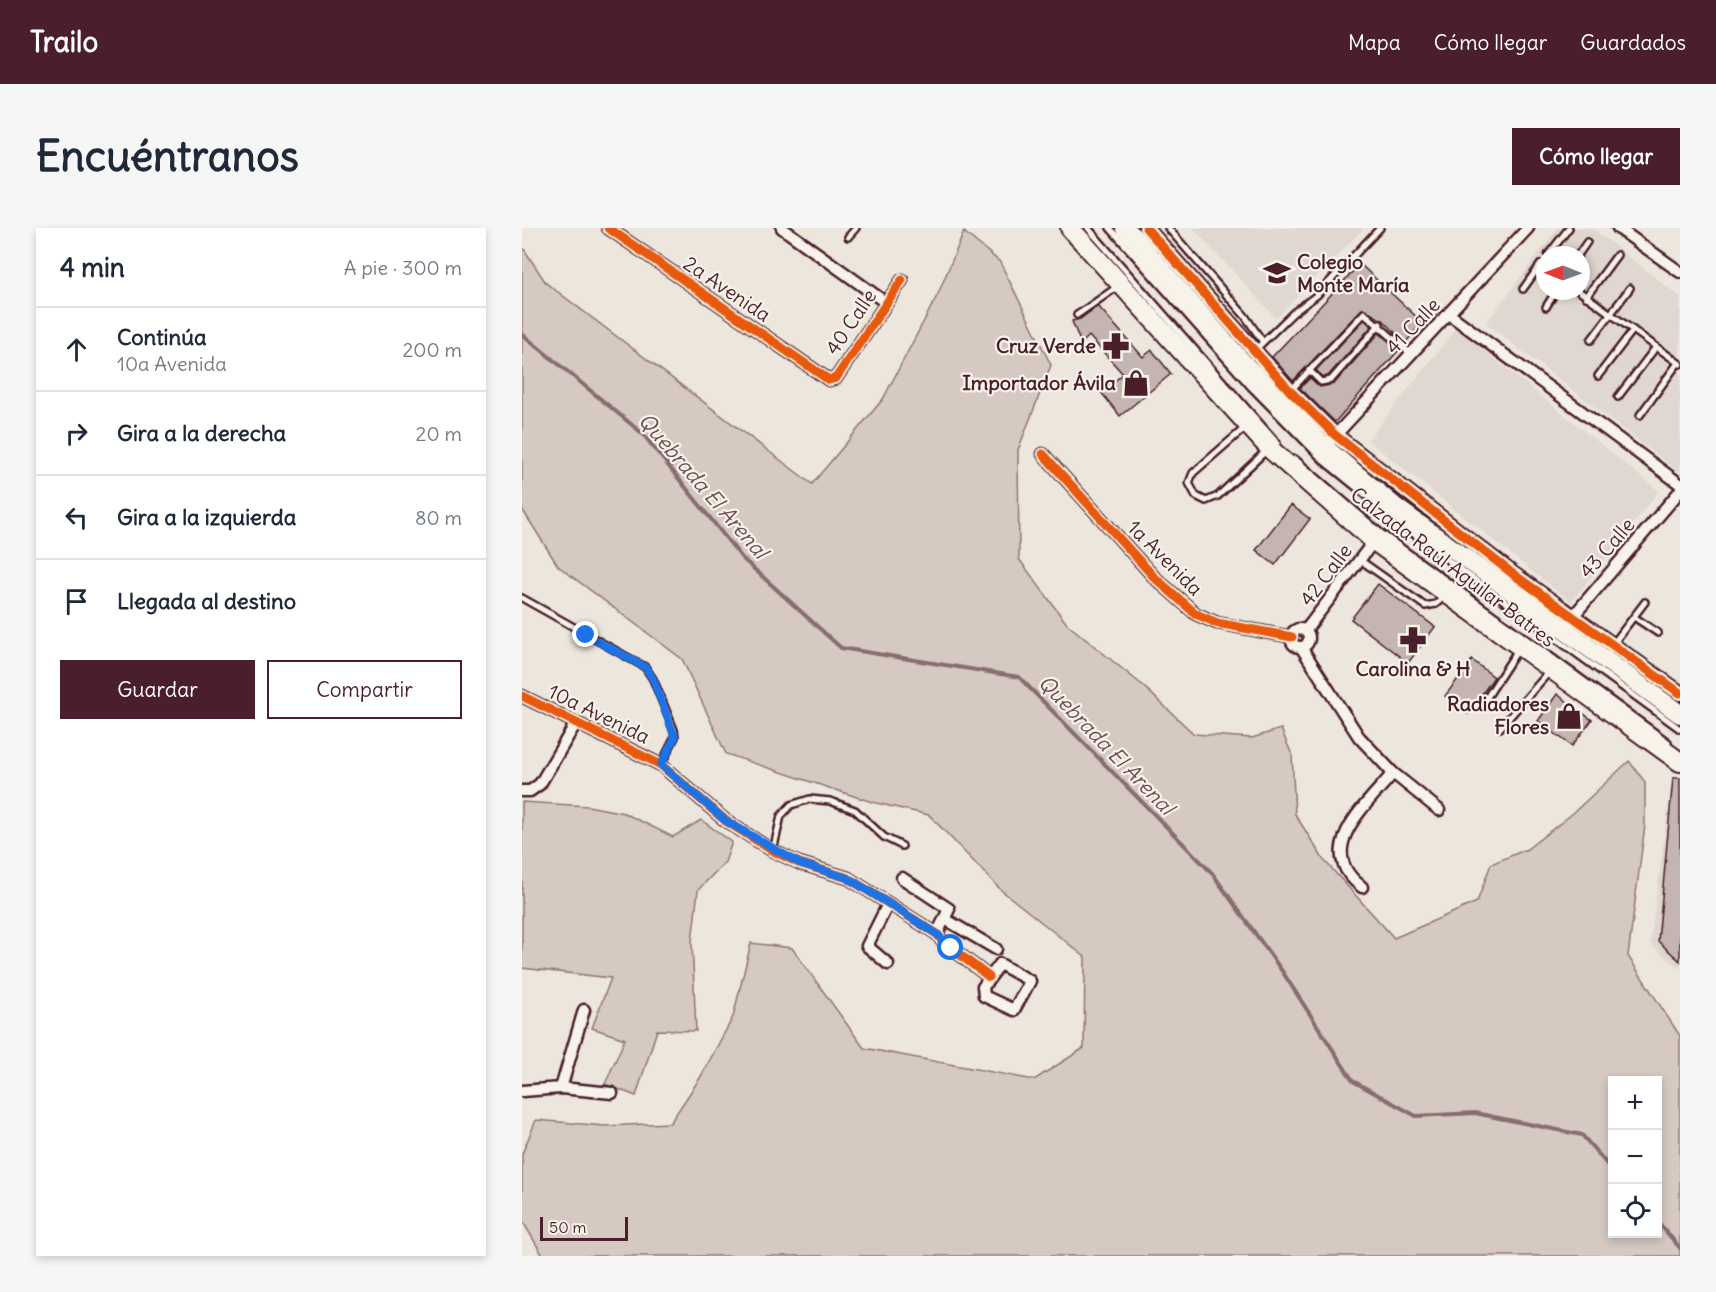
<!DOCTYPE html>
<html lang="es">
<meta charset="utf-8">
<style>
:root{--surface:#fff;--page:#f6f6f7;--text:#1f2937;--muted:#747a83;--line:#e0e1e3;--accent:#4a1f2b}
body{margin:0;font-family:Delius,sans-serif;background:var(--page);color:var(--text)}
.controls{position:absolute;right:18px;bottom:18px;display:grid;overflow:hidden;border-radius:0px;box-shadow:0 3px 9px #0003}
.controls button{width:54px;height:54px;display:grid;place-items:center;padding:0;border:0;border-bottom:2px solid var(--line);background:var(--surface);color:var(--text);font:30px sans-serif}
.compass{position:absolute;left:1014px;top:18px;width:54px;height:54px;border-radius:50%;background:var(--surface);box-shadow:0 3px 9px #0003;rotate:271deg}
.scale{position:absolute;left:18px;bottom:15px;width:88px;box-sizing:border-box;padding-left:6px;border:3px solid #4a1f2b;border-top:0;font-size:16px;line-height:21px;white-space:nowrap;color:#4a1f2b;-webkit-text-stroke:4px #f7f3e8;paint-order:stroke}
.stop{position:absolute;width:18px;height:18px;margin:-14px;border:4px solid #1a73e8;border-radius:50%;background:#fff}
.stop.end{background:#1a73e8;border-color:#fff;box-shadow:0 2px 6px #0008}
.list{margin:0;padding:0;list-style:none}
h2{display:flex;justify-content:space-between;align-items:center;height:78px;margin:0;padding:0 24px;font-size:26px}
h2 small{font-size:20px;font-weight:400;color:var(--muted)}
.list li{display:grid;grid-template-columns:39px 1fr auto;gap:18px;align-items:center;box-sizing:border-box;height:84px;padding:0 24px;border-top:2px solid var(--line)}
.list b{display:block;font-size:22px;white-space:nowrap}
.list p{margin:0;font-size:20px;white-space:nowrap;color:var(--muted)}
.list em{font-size:20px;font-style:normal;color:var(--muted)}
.actions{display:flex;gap:12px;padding:18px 24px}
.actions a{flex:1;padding:14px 0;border:2px solid var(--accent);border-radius:0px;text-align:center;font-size:21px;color:var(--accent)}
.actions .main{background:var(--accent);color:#fff}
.icon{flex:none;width:33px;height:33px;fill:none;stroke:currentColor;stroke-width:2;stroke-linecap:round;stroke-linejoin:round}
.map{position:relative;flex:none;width:1158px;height:1028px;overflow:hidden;border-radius:0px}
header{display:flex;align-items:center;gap:36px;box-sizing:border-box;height:84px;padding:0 30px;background:var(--accent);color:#fff}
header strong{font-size:28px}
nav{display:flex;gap:33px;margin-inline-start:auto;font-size:21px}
.intro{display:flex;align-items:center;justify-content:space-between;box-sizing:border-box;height:144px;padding:0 36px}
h1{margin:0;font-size:42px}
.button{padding:15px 27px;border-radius:0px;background:var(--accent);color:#fff;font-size:21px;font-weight:700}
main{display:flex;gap:36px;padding:0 36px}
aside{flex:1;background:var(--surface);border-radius:0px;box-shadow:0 3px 9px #0003}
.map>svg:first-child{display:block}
.built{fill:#e0d7d0;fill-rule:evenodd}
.green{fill:#d5c9c2;stroke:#907476;stroke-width:1.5;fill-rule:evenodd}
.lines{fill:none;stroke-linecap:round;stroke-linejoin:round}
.stream{stroke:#896c6f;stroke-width:4}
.building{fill:#c4b5b0;stroke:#4a1f2b;stroke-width:1.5}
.lane-casing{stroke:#4a1f2b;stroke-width:10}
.street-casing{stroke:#4a1f2b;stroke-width:15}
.secondary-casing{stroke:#4a1f2b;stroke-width:18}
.highway-casing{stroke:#4a1f2b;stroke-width:22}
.lane{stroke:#f7f3e8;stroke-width:5}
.street{stroke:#f7f3e8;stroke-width:10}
.secondary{stroke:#f7f3e8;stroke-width:14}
.highway{stroke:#f7f3e8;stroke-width:18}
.cycleway-casing{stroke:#f7f3e8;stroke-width:13}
.cycleway{stroke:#e8590c;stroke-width:9}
.route{stroke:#1a73e8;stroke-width:8}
.labels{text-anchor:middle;stroke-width:4.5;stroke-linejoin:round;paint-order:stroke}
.poi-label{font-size:20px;font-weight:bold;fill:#4a1f2b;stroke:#f7f3e8;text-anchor:end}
.street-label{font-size:20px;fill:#4a1f2b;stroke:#f7f3e8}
.water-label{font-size:21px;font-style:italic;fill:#6f4c53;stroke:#f7f3e8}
</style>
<header>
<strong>Trailo</strong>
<nav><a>Mapa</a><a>Cómo llegar</a><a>Guardados</a></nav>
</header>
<div class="intro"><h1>Encuéntranos</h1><a class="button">Cómo llegar</a></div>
<main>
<aside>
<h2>4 min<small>A pie · 300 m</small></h2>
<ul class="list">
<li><svg class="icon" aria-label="ahead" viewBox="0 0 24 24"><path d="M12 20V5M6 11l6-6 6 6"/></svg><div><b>Continúa</b><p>10a Avenida</p></div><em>200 m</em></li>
<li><svg class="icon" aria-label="right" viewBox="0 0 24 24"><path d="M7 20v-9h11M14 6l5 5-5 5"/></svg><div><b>Gira a la derecha</b></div><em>20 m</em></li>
<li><svg class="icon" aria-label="left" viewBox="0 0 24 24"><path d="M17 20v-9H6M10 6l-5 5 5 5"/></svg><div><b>Gira a la izquierda</b></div><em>80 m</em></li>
<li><svg class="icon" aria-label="arrive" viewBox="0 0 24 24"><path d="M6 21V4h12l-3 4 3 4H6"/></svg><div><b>Llegada al destino</b></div></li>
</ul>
<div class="actions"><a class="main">Guardar</a><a>Compartir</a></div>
</aside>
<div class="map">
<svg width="1158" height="1028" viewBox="0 0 1158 1028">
<rect width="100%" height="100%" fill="#ece6dd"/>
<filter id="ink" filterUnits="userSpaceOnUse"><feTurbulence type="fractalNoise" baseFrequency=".0167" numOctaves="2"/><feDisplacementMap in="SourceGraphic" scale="12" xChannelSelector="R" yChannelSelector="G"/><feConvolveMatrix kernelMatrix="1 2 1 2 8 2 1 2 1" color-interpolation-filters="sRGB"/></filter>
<g filter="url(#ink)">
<g class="built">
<path d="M671,0H842L754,90Z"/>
<path d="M1036,0H1070L1158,69V245L964,95ZM1023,27H1059V63H1023Z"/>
<path d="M934,100L1137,263L1049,374L846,212Z"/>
<path d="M1158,548V741L1128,716L1149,559Z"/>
</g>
<g class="green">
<path d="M442,4L478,34L529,137L496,222L497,331L545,396L619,456L672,506L730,510L759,501L770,527L773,586L801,631L872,710L955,674L969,636L1005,621L1050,586L1107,533L1123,554V597L1106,728L1158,808V1028H21L0,992V926L14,892L83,898L148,895L178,850L211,789L229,715L270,720L342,820L512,852L562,820L563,729L479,662L407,587L350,574L204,526L160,431L36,338L0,281V18L24,55L290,256L361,171L416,66ZM1090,852H1136V1006H1090Z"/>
<path d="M0,574L66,578L102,585L151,609L179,592L210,614L203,634L176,662L170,714L174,803L135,802L114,868L83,856L103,811L70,800L89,750L0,740Z"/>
</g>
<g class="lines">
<g class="stream">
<path d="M0,106L121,206L220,330L319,420L497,449L690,645L760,743L831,853L894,888L953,885L1060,907L1090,942"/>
<path d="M1136,994L1158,1020"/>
</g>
</g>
<g class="building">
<path d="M838,36L901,95L883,115L861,92L840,81L771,153L750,129Z"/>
<path d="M576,78L621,129L630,122L649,146L598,188L579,164L601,146L567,108L559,116L550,93L558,91Z"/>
<path d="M842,92L850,98L806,148L801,149L794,142Z"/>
<path d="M857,105L877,122L813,194L778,160L788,150L798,159L812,156Z"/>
<path d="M769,277L788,291L753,337L734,322Z"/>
<path d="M856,356L913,399L886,435L829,391Z"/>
<path d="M950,432L972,449L946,486L923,468Z"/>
<path d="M1035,466L1070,492L1050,518L1016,493Z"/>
<path d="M1151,550H1158V733L1136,713Z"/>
</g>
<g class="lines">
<defs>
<g id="lane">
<path d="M566,0L755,215"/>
<path d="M588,0L729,159L803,234L908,319L1158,501"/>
<path d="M646,0L723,88L741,114"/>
<path d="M326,9L334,0"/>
<path d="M1026,27L1047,0"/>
<path d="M1056,27L1065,14"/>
<path d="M1001,61L1019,36L1023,39"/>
<path d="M1057,63L1158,136"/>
<path d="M1064,69L1095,27"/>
<path d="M1024,79L1034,63"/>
<path d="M555,87L595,59"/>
<path d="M1069,112L1108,60"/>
<path d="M733,122L771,85L795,67L858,0"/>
<path d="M787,142L799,154L809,152L858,96"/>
<path d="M1076,148L1111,102"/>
<path d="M770,161L842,85L889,126"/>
<path d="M1096,169L1134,119"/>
<path d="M1118,187L1156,135"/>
<path d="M725,198L671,245L667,255L674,268L684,273L696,268L745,222"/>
<path d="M773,231L859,305L1146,514"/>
<path d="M838,332L903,378L914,376L923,368"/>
<path d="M0,370L123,439L131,451L152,502L153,509L139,537"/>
<path d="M1112,389L1136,405"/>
<path d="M1091,416L1123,374"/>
<path d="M960,477L997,420"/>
<path d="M978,500L1027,444"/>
<path d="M251,623L259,588L269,577L288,571L308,573L333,582L362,609L380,618"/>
</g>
<g id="street">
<path d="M86,0L307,152L314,150L380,52"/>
<path d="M260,0L363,74"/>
<path d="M1096,0L1158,44"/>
<path d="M927,86L1158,256"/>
<path d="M808,213L1006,0"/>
<path d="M521,226L632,349L674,386L695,395L770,409"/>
<path d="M1047,393L1158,263"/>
<circle cx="778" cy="410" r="9"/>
<path d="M783,403L852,313"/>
<path d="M779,419L837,509L871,545L917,582"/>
<path d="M0,468L139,537L204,593L251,623L277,635L326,650L415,706L420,713L467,749"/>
<path d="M0,563H8L18,556L54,495"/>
<path d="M380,650L427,681L415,706"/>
<path d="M840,659C790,621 844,578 871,545"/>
<path d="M366,676L345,718L366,736"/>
<path d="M423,691L474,721"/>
<path d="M478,736L508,753L492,782L462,768L461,759Z"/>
<path d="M39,860L90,865"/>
<path d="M0,863L39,860L62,782"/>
</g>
<path id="secondary" d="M624,0L768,163L813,207L991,346L1158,465"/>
<g id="highway">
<path d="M548,0L747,220L852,313L1158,534"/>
<path d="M603,0L723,137L803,220L873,279L1158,486"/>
</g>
</defs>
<use href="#lane" class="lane-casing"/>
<use href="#street" class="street-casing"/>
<use href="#secondary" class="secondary-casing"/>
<use href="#highway" class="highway-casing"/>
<use href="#lane" class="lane"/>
<use href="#street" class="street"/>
<use href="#secondary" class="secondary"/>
<use href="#highway" class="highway"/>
<defs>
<g id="cycleway">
<path d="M86,0L307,152L314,150L380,52"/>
<path d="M624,0L768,163L813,207L991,346L1158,465"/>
<path d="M521,226L632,349L674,386L695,395L770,409"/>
<path d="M0,468L139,537L204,593L251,623L277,635L326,650L415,706L420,713L467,749"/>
</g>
</defs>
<use href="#cycleway" class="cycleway-casing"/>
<use href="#cycleway" class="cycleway"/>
</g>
</g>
<g class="lines" filter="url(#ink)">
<path class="route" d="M64,407L123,439L131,451L153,509L139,537L204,593L277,635L326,650L415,706L429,720"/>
</g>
<defs>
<symbol id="school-bare" viewBox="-9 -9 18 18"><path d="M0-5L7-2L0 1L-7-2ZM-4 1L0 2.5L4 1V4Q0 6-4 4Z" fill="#4a1f2b" stroke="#f7f3e8" stroke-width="2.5" paint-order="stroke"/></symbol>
<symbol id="pharmacy-bare" viewBox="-9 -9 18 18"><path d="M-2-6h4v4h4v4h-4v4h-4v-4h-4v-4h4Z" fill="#4a1f2b" stroke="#f7f3e8" stroke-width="2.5" paint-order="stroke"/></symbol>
<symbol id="shop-bare" viewBox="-9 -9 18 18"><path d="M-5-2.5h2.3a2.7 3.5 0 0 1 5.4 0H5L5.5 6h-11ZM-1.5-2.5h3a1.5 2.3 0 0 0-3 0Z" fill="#4a1f2b" stroke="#f7f3e8" stroke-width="2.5" paint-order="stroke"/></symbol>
</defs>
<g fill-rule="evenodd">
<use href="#school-bare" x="736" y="26" width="38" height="38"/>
<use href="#pharmacy-bare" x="575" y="99" width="38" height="38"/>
<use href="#shop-bare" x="595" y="136" width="38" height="38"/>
<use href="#pharmacy-bare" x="872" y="393" width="38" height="38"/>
<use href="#shop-bare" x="1028" y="469" width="38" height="38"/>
</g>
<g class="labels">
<g class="poi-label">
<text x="775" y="41" text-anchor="start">Colegio<tspan x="775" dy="23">Monte María</tspan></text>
<text x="574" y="125">Cruz Verde</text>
<text x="594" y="162">Importador Ávila</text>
<text x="891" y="448" text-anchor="middle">Carolina &amp; H</text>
<text x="1027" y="483">Radiadores<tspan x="1027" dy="23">Flores</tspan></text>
</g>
<g class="street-label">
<text transform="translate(205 61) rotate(34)" y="7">2a Avenida</text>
<text transform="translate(329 94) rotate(-56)" y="7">40 Calle</text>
<text transform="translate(891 98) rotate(-47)" y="7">41 Calle</text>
<text transform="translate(1085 320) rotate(-49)" y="7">43 Calle</text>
<text transform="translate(643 330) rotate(45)" y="7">1a Avenida</text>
<text transform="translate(931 339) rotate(37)" y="7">Calzada Raúl Aguilar Batres</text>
<text transform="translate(804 347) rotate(-53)" y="7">42 Calle</text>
<text transform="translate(77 486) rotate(26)" y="7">10a Avenida</text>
</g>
<g class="water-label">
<text transform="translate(181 258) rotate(49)" y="7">Quebrada El Arenal</text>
<text transform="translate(584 517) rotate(46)" y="7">Quebrada El Arenal</text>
</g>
</g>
</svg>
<div class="controls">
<button>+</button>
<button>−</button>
<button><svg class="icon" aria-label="locate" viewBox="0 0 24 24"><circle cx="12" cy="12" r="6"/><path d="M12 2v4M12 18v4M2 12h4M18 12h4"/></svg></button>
</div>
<svg class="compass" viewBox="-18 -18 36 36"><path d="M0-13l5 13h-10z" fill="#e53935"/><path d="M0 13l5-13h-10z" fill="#747a83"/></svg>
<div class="scale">50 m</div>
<div class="stop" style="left:429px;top:720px"></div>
<div class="stop end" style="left:64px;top:407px"></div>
</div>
</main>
